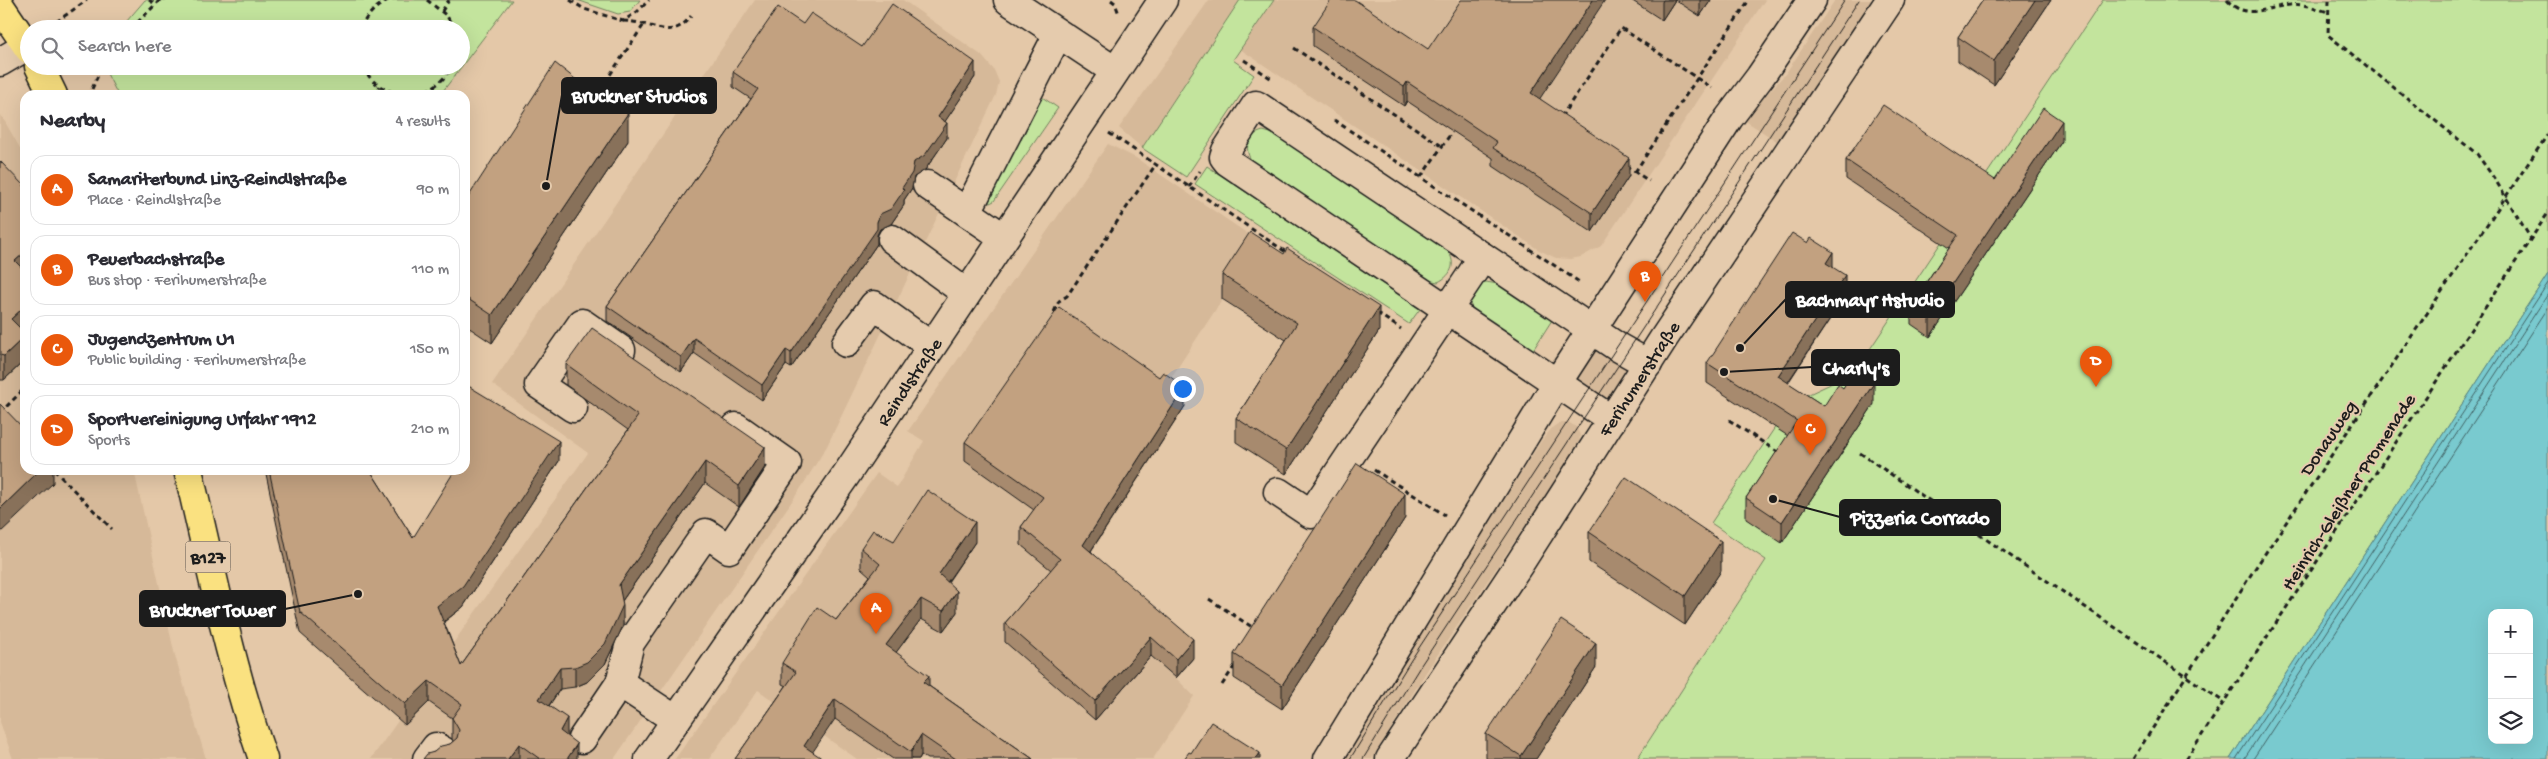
<!DOCTYPE html>
<meta charset="utf-8">
<style>
:root{--surface:#fff;--page:#f7f7f7;--text:#2b2b33;--muted:#7c7c81;--line:#e1e1e2;--accent:#ea580c}
body{margin:0;font-family:"Gochi Hand",sans-serif;background:var(--page);color:var(--text)}
.controls{position:absolute;right:15px;bottom:15px;display:grid;overflow:hidden;border-radius:10px;box-shadow:0 5px 20px #0002}
.controls button{width:45px;height:45px;display:grid;place-items:center;padding:0;border:0;border-bottom:1px solid var(--line);background:var(--surface);color:var(--text);font:25px sans-serif}
.you{position:absolute;left:1182px;top:388px;width:18px;height:18px;margin:-12px;border:4px solid #fff;border-radius:50%;background:#1a73e8;box-shadow:0 0 0 8px #1a73e833}
.badge{display:grid;place-items:center;width:32px;height:32px;border-radius:50%;background:var(--accent);color:#fff;font-size:16px;font-weight:700}
.pin{position:absolute;translate:-50% -41px;filter:drop-shadow(0 1px 2px #0008)}
.pin::after{content:'';position:absolute;top:26px;width:18px;height:15px;background:inherit;clip-path:polygon(0 0,100% 0,50% 100%)}
.list{margin:0;padding:0;list-style:none}
h2{display:flex;justify-content:space-between;align-items:center;height:65px;margin:0;padding:0 20px;font-size:21px}
h2 small{font-size:16px;font-weight:400;color:var(--muted)}
.list li{display:grid;grid-template-columns:32px 1fr auto;gap:15px;align-items:center;box-sizing:border-box;height:70px;margin:0 10px 10px;padding:0 10px;border:1px solid var(--line);border-radius:15px}
.list b{display:block;font-size:19px;white-space:nowrap}
.list p{margin:0;font-size:16px;white-space:nowrap;color:var(--muted)}
.list em{font-size:16px;font-style:normal;color:var(--muted)}
.icon{flex:none;width:28px;height:28px;fill:none;stroke:currentColor;stroke-width:2;stroke-linecap:round;stroke-linejoin:round}
.map{position:relative;flex:none;width:2548px;height:759px;overflow:hidden}
.search{position:absolute;background:var(--surface);box-shadow:0 5px 20px #0002;left:20px;top:20px;width:450px;height:55px;display:flex;align-items:center;gap:12px;box-sizing:border-box;padding:0 18px;border-radius:28px;color:var(--muted);font-size:19px}
.panel{position:absolute;background:var(--surface);box-shadow:0 5px 20px #0002;left:20px;top:90px;width:450px;height:385px;border-radius:15px}
.map>svg:first-child{display:block}
.built{fill:#d6b999}
.green{fill:#c3e49d;stroke:#70805c}
.water{fill:#79cacf;stroke:#548487;fill-rule:evenodd}
.lines{fill:none;stroke-linecap:round;stroke-linejoin:round}
.shore{stroke:#416264;stroke-width:1}
.minor-casing{stroke:#1c1c1c;stroke-width:31}
.major-casing{stroke:#1c1c1c;stroke-width:31}
.path{stroke:#1c1c1c;stroke-width:3;stroke-dasharray:5 4;stroke-linecap:butt}
.minor{stroke:#e5cbad;stroke-width:28}
.major{stroke:#fae180;stroke-width:28}
.tram{stroke:#1c1c1c;stroke-width:1}
.wall{fill:#a78a6e;stroke:#1c1c1c}
.shaded-wall{fill:#88715a;stroke:#1c1c1c}
.building{fill:#c2a180;stroke:#1c1c1c}
.labels{text-anchor:middle;stroke-width:4;stroke-linejoin:round;paint-order:stroke}
.shield{fill:#e5cbad;stroke:#585048;stroke-width:1}
.shield-label{font-size:18px;font-weight:bold;fill:#1c1c1c}
.street-label{font-size:19px;fill:#1c1c1c;stroke:#e5cbad}
.leader{fill:none;stroke:#1c1c1c;stroke-width:2}
.callout-dot{fill:#1c1c1c;stroke:#e5cbad;stroke-width:2}
.callout{fill:#1c1c1c;stroke:#1c1c1c;stroke-width:2}
.callout-label{font-size:20px;text-anchor:middle;font-weight:bold;fill:#fff}
</style>
<div class="map">
<svg width="2548" height="759" viewBox="0 0 2548 759">
<rect width="100%" height="100%" fill="#e4c8a8"/>
<filter id="ink" filterUnits="userSpaceOnUse"><feTurbulence type="fractalNoise" baseFrequency=".02" numOctaves="2"/><feDisplacementMap in="SourceGraphic" scale="10" xChannelSelector="R" yChannelSelector="G"/><feConvolveMatrix kernelMatrix="1 2 1 2 8 2 1 2 1" color-interpolation-filters="sRGB"/></filter>
<g filter="url(#ink)">
<g class="built">
<path d="M755,0H903L981,55L994,70L999,82L996,95L969,151L827,446L801,488L614,759H371L588,453L492,384Z"/>
<path d="M1209,0H1240L1142,148L1119,128Z"/>
<path d="M1274,0H1765L1601,246L1581,257L1570,259L1556,258L1539,250L1240,49Z"/>
<path d="M1835,0H1872L1778,142L1744,120L1786,73Z"/>
<path d="M0,113L25,157V470H134L175,656L206,759H13L0,722Z"/>
<path d="M1108,144L1136,158L1260,242L1163,390L1186,406L1084,564L1193,658L1176,678L1194,696L1153,759H857L758,690L709,759H675L877,473L897,487L924,441L908,431Z"/>
<path d="M1600,351L1624,366L1627,372L1611,399L1605,400L1580,385L1576,378L1590,353Z"/>
<path d="M1568,422L1576,427L1580,435L1579,446L1428,669L1372,759H1342L1405,655L1542,440L1553,427L1559,423Z"/>
</g>
<g class="green">
<path d="M145,0H512L440,95H118L103,66H461V29H120Z"/>
<path d="M577,0H640L630,12L618,14Z"/>
<path d="M1240,0H1274L1233,60L1254,75L1186,177L1142,148Z"/>
<path d="M2103,0H2548V274L2230,759H1637L1766,560L1711,523L1792,402L1854,373Z"/>
<path d="M1042,97L1058,108L994,201L990,203L986,201L1014,136L1021,140Z"/>
<path d="M1263,131L1274,134L1446,249C1457,261 1453,275 1438,282L1427,280L1253,163C1243,150 1247,135 1263,131Z"/>
<path d="M1207,166L1420,309L1409,324L1195,184Z"/>
<path d="M1486,282L1498,284L1552,320L1533,350L1476,314L1470,304V297L1481,283Z"/>
</g>
<path class="water" d="M2548,274V759H2230ZM2492,613H2529V740H2492Z"/>
<g class="lines">
<g class="shore">
<path d="M2236,759L2548,283"/>
<path d="M2244,759L2548,294"/>
<path d="M2253,759L2548,308"/>
</g>
<defs>
<g id="minor">
<path d="M1008,0L1115,71"/>
<path d="M0,62L27,46"/>
<path d="M927,185L1003,237"/>
<path d="M967,212L1058,34"/>
<path d="M892,239L966,293"/>
<path d="M846,343L874,305L931,346"/>
<path d="M573,408L539,385L582,323L621,350"/>
<path d="M1612,420L1228,162L1224,157L1226,151L1256,105L1616,346L1648,364"/>
<path d="M1278,492L1311,514L1483,257"/>
<path d="M620,683L630,643L706,533L729,549L787,463L736,427"/>
<path d="M582,739L620,683L676,720"/>
<path d="M427,759L436,747L443,751"/>
<path d="M649,759L846,475L1163,0"/>
<path d="M1328,759L1557,383L1729,118L1760,77L1812,0"/>
<path d="M1390,759L1520,563L1664,338L1890,0"/>
</g>
<g id="major">
<path d="M0,6L29,49"/>
<path d="M39,66L53,95"/>
<path d="M188,470C211,567 230,665 263,759"/>
</g>
</defs>
<use href="#minor" class="minor-casing"/>
<use href="#major" class="major-casing"/>
<g class="path">
<path d="M149,0L155,4"/>
<path d="M427,0L447,16L454,29"/>
<path d="M570,0L584,9L623,21L637,12L649,0"/>
<path d="M1111,0L1115,3L1119,14"/>
<path d="M2227,0C2246,21 2266,7 2290,5C2304,3 2315,8 2328,12"/>
<path d="M2329,0L2328,35L2477,154L2496,181L2531,239"/>
<path d="M442,11L449,0"/>
<path d="M623,21C653,21 670,43 691,16"/>
<path d="M49,27L87,0"/>
<path d="M131,29L160,0"/>
<path d="M332,29L362,24"/>
<path d="M360,29C367,15 375,7 388,0"/>
<path d="M1294,48L1442,146"/>
<path d="M1244,60L1272,79"/>
<path d="M363,66C371,84 384,90 402,95"/>
<path d="M92,89L102,66"/>
<path d="M373,95L379,86"/>
<path d="M408,95C427,92 443,85 451,66"/>
<path d="M595,97L645,23"/>
<path d="M1561,117L1621,28L1712,88"/>
<path d="M1334,120L1581,283"/>
<path d="M1109,133L1289,254"/>
<path d="M1626,166L1649,181"/>
<path d="M1635,172L1749,0"/>
<path d="M1421,177L1452,132"/>
<path d="M1189,187L1200,171"/>
<path d="M1054,312L1059,301L1067,296L1156,164"/>
<path d="M1377,313L1401,329"/>
<path d="M0,413L25,388"/>
<path d="M1729,420L1779,453"/>
<path d="M1860,453L2224,702"/>
<path d="M54,470L112,529"/>
<path d="M1374,470L1445,515"/>
<path d="M1209,599L1255,629"/>
<path d="M1222,685L1236,664"/>
<path d="M2133,759L2252,573L2548,134"/>
<path d="M2186,759L2548,213"/>
</g>
<use href="#minor" class="minor"/>
<use href="#major" class="major"/>
<g class="tram">
<path d="M1350,759L1411,660L1845,0"/>
<path d="M1363,759L1421,665L1859,0"/>
</g>
</g>
<g class="wall">
<path d="M1631,0H1711L1700,16L1675,0L1662,20Z"/>
<path d="M1983,0H2051L1994,85L1958,61V37Z"/>
<path d="M803,24L862,47L975,77L945,121L947,138L925,170L914,177L912,188L904,200V205L891,224L880,229L877,235V244L791,368L786,365L762,400L694,353L681,372L607,321V306L751,99L733,87V72Z"/>
<path d="M1313,27L1428,49L1540,99L1629,176L1592,232L1493,166V158L1407,101L1404,106L1313,46Z"/>
<path d="M628,141L492,343L465,325V202Z"/>
<path d="M2062,141L1930,337L1911,324V305L1949,248L1846,179V160L1995,180Z"/>
<path d="M0,161L25,330L23,332L25,333V360L4,380H0Z"/>
<path d="M1833,267L1845,296L1788,383L1824,406L1843,388L1874,404L1782,543L1746,519V498L1788,436L1707,383V363Z"/>
<path d="M1222,275L1379,331L1286,474L1236,442V418L1286,340L1222,299Z"/>
<path d="M566,364L765,467L739,507L705,483L622,601L623,626L605,664L587,682L575,687L560,689L549,706L567,736L577,759H423L434,752L450,744L453,741L452,739V718L429,702L405,725L300,633L266,474V470H370L413,538L465,470V384L559,461L463,607L444,622L461,666L628,430L566,385Z"/>
<path d="M1185,406L1091,551L1193,658L1176,678L1151,656L1095,720L1005,642V623L1051,570L1021,545V527L1034,510L965,461V442Z"/>
<path d="M1405,518L1282,709L1234,678V654Z"/>
<path d="M1589,532L1721,571L1685,625L1589,562Z"/>
<path d="M894,541L975,542L948,582L957,612L943,631L921,619L896,652L929,686L1033,759H927L921,755L919,759H893L835,719L735,759L786,686L782,684V663L836,620L870,576L861,568V548Z"/>
<path d="M1596,667L1536,759H1488L1486,758V734Z"/>
</g>
<g class="shaded-wall">
<path d="M1593,0H1605L1531,112V93Z"/>
<path d="M1663,0H1675L1662,20V2Z"/>
<path d="M1700,0H1711L1700,16Z"/>
<path d="M2035,0H2051L1994,85V61Z"/>
<path d="M975,62V77L938,132V117Z"/>
<path d="M1407,82V101L1404,106V87Z"/>
<path d="M628,113V141L492,343V315Z"/>
<path d="M2062,121V141L1930,337V317Z"/>
<path d="M947,123V138L925,170L914,177L912,188L904,200V205L891,224L880,229L877,235V244L791,368V353L877,222L880,214L902,188L914,162Z"/>
<path d="M1629,158V176L1592,232V213Z"/>
<path d="M25,252V276L15,261Z"/>
<path d="M1833,252V273L1826,263Z"/>
<path d="M1845,275V296L1778,397V376Z"/>
<path d="M25,306V330L11,343V319Z"/>
<path d="M1379,307V331L1286,474V450Z"/>
<path d="M25,336V360L4,380V356Z"/>
<path d="M694,338V353L681,372V357Z"/>
<path d="M786,350V365L762,400V385Z"/>
<path d="M1874,383V404L1782,543V522Z"/>
<path d="M1185,387V406L1083,563V545Z"/>
<path d="M559,441V461L463,607L437,627V606Z"/>
<path d="M765,447V467L739,507V486Z"/>
<path d="M705,462V483L619,605V585Z"/>
<path d="M40,470H53V483L0,533V509Z"/>
<path d="M1405,494V518L1282,709V685Z"/>
<path d="M975,522V542L939,594V574Z"/>
<path d="M1721,541V571L1685,625V596Z"/>
<path d="M957,591V612L943,631V611Z"/>
<path d="M921,599V619L886,666V645Z"/>
<path d="M623,605V626L605,664L587,682L575,687V667Z"/>
<path d="M1151,637V656L1095,720V701Z"/>
<path d="M1193,639V658L1176,678V659Z"/>
<path d="M1596,643V667L1536,759H1521V756Z"/>
<path d="M560,668V689L539,720V699Z"/>
<path d="M929,676V697L923,682Z"/>
<path d="M429,681V702L405,725V704Z"/>
<path d="M835,699V719L808,759L804,746Z"/>
<path d="M567,718V739L560,731Z"/>
<path d="M921,735V755L919,759H911V752Z"/>
<path d="M519,744V759H508Z"/>
<path d="M577,744V759H567Z"/>
<path d="M1260,753V759H1256Z"/>
</g>
<g class="building">
<path d="M1331,0H1355L1428,49L1461,0H1593L1531,93L1629,158L1592,213L1493,148L1497,142L1407,82L1404,87L1313,27Z"/>
<path d="M1983,0H2035L1994,61L1958,37Z"/>
<path d="M892,4L975,62L938,117L947,123L925,155L914,162L912,173L902,188L904,190L891,209L880,214L877,222V229L791,353L786,350L762,385L694,338L681,357L607,306L758,89L733,72L778,7L803,24L811,13L862,47Z"/>
<path d="M555,63L584,86L628,113L492,315L465,297V202Z"/>
<path d="M1883,105L1995,180L2043,108L2062,121L1930,317L1911,305L1958,235L1846,160Z"/>
<path d="M0,161L25,187V252L15,261L25,271V306L11,319L25,333V336L4,356L0,355Z"/>
<path d="M1250,232L1284,254L1287,248L1379,307L1286,450L1236,418L1297,323L1222,275Z"/>
<path d="M1792,233L1808,243L1811,238L1833,252L1826,263L1845,275L1778,376L1824,406L1838,384L1843,388L1854,370L1874,383L1782,522L1746,498L1797,421L1707,363Z"/>
<path d="M1059,307L1159,377L1163,372L1185,387L1083,545L1193,639L1176,659L1151,637L1095,701L1005,623L1060,559L1021,527L1043,497L965,442Z"/>
<path d="M592,328L765,447L739,486L705,462L619,585L623,605L605,644L587,662L575,667L560,668L539,699L567,718L560,731L577,744L567,759H540L519,744L508,759H423L427,754L434,752L441,746L450,744L457,738L459,730L452,718L462,704L429,681L405,704L300,612L269,470H370L413,538L455,470H465V453L468,448L465,446V384L559,441L463,586L437,606L461,666L638,416L566,364Z"/>
<path d="M0,404L25,430V470H40L0,509Z"/>
<path d="M1357,463L1405,494L1282,685L1234,654Z"/>
<path d="M1626,477L1721,541L1685,596L1589,532Z"/>
<path d="M927,490L975,522L939,574L957,591L943,611L921,599L886,645L929,676L923,682L1033,759H956L921,735L911,752L835,699L804,746L823,759H735L796,672L782,663L817,607L836,620L880,564L861,548L873,530L894,541Z"/>
<path d="M1561,620L1596,643L1521,756L1486,734Z"/>
<path d="M1211,722L1260,753L1256,759H1184L1189,752L1191,753Z"/>
</g>
</g>
<g class="labels">
<rect class="shield" x="185.5" y="541.5" width="45" height="31" rx="4"/>
<g class="shield-label">
<text x="208" y="563">B127</text>
</g>
<g class="street-label">
<text transform="translate(1638 378) rotate(-57)" y="7">Ferihumerstraße</text>
<text transform="translate(908 381) rotate(-56)" y="7">Reindlstraße</text>
<text transform="translate(2327 437) rotate(-56)" y="7">Donauweg</text>
<text transform="translate(2347 491) rotate(-57)" y="7">Heinrich-Gleißner Promenade</text>
</g>
</g>
<path class="leader" d="M546 186L562 95M1740 348L1786 299M1724 372L1812 367M1773 499L1840 517M358 594L285 609"/>
<g class="callout-dot">
<circle cx="546" cy="186" r="5"/>
<circle cx="1740" cy="348" r="5"/>
<circle cx="1724" cy="372" r="5"/>
<circle cx="1773" cy="499" r="5"/>
<circle cx="358" cy="594" r="5"/>
</g>
<g class="callout">
<rect x="562" y="78" width="154" height="35" rx="5"/>
<rect x="1786" y="282" width="168" height="35" rx="5"/>
<rect x="1812" y="350" width="87" height="35" rx="5"/>
<rect x="1840" y="500" width="160" height="35" rx="5"/>
<rect x="140" y="591" width="145" height="35" rx="5"/>
</g>
<g class="callout-label">
<text x="639" y="102">Bruckner Studios</text>
<text x="1870" y="306">Bachmayr Hstudio</text>
<text x="1856" y="374">Charly's</text>
<text x="1920" y="524">Pizzeria Corrado</text>
<text x="212" y="616">Bruckner Tower</text>
</g>
</svg>
<div class="controls">
<button>+</button>
<button>−</button>
<button><svg class="icon" aria-label="layers" viewBox="0 0 24 24"><path d="M12 4l9 5-9 5-9-5zM3 14l9 5 9-5"/></svg></button>
</div>
<div class="you"></div>
<div class="pin badge" style="left:876px;top:634px">A</div>
<div class="pin badge" style="left:1645px;top:302px">B</div>
<div class="pin badge" style="left:1810px;top:455px">C</div>
<div class="pin badge" style="left:2096px;top:387px">D</div>
<div class="search"><svg class="icon" aria-label="search" viewBox="0 0 24 24"><circle cx="10" cy="10" r="6"/><path d="M15 15l6 6"/></svg>Search here</div>
<section class="panel">
<h2>Nearby<small>4 results</small></h2>
<ul class="list">
<li><span class="badge">A</span><div><b>Samariterbund Linz-Reindlstraße</b><p>Place · Reindlstraße</p></div><em>90 m</em></li>
<li><span class="badge">B</span><div><b>Peuerbachstraße</b><p>Bus stop · Ferihumerstraße</p></div><em>110 m</em></li>
<li><span class="badge">C</span><div><b>Jugendzentrum U1</b><p>Public building · Ferihumerstraße</p></div><em>150 m</em></li>
<li><span class="badge">D</span><div><b>Sportvereinigung Urfahr 1912</b><p>Sports</p></div><em>210 m</em></li>
</ul>
</section>
</div>
